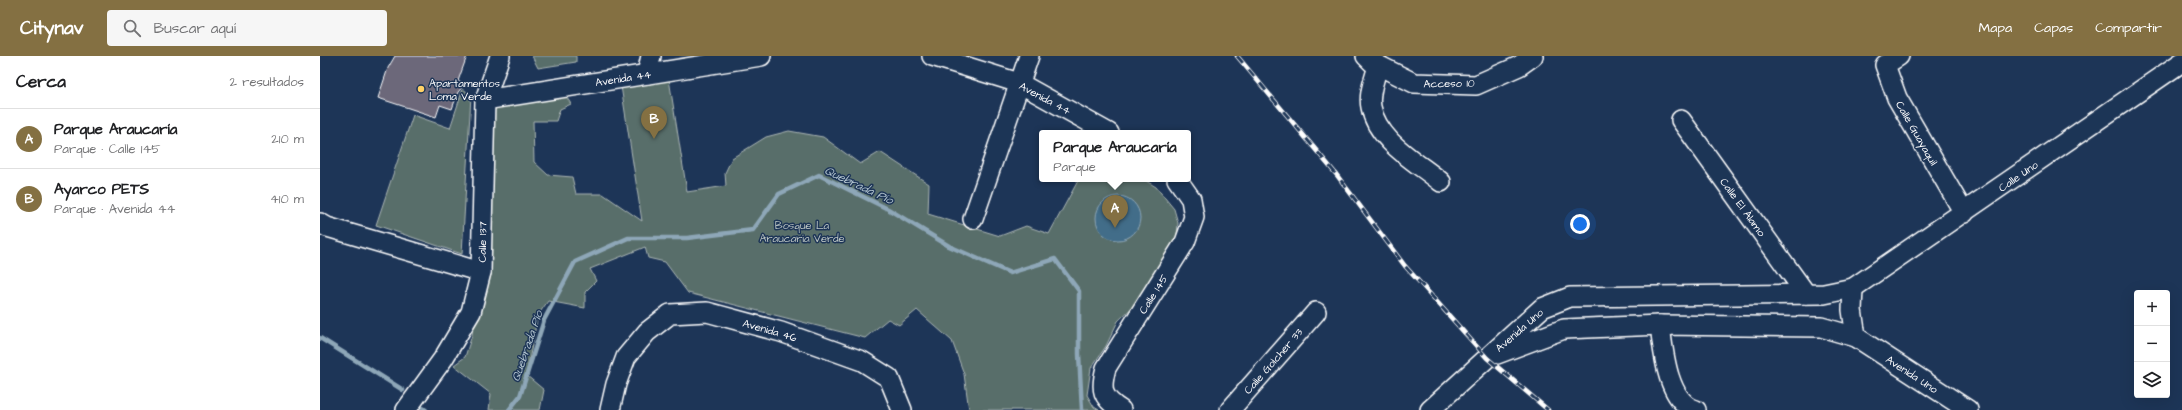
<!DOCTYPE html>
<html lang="es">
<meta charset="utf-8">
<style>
:root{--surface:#fff;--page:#f6f6f6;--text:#202124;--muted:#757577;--line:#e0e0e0;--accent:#847042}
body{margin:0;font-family:"Architects Daughter",sans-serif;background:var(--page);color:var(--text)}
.controls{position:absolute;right:12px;bottom:12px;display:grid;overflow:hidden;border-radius:4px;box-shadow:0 4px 16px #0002}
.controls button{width:36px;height:36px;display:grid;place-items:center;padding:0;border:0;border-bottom:1px solid var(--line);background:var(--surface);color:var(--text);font:20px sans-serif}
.you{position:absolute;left:1260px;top:168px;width:14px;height:14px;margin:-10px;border:3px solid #fff;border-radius:50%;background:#1a73e8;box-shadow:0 0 0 6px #1a73e833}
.badge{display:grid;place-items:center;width:26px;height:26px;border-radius:50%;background:var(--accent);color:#fff;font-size:13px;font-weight:700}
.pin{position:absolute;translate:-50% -33px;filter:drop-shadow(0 1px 2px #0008)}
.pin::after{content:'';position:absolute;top:21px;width:14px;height:12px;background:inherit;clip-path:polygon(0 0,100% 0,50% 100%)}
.popup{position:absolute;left:719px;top:74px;width:152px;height:52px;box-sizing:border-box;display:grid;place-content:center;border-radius:4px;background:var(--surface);filter:drop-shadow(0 1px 3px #0005);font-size:13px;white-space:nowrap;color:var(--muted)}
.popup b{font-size:15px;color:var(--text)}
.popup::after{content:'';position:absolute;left:50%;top:100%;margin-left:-8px;border:8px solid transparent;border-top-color:var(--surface)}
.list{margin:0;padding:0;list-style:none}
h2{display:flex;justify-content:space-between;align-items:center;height:52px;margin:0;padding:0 16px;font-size:17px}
h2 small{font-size:13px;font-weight:400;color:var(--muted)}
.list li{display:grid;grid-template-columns:26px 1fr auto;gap:12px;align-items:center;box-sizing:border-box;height:60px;padding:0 16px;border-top:1px solid var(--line)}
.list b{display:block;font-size:15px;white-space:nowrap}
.list p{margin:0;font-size:13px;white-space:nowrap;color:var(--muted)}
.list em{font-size:13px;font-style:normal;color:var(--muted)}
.icon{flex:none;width:22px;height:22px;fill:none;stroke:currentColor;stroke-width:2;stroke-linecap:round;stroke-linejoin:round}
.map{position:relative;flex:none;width:1862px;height:354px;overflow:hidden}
header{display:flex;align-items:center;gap:24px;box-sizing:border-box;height:56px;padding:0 20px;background:var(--accent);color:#fff}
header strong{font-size:19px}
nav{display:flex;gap:22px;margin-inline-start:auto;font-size:14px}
.search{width:280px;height:36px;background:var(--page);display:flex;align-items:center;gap:10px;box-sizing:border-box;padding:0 14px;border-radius:4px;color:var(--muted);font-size:15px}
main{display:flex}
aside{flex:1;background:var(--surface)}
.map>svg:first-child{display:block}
.green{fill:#586e6a;stroke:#acb6b4}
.water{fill:#426d89;stroke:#8ea7b8}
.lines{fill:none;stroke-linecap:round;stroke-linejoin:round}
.stream{stroke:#8ea7b8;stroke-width:4.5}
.building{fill:#6c677a;stroke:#fff}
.minor-casing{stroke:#fff;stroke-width:22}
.minor{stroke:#1d3557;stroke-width:19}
.rail-casing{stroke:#fff;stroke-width:4.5}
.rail{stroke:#1d3557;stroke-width:3;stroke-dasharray:9;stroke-linecap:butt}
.poi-dot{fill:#ffd166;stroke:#1d3557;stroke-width:1.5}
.labels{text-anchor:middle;stroke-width:3;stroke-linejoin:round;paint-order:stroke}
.street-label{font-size:11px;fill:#fff;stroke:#1d3557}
.poi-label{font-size:11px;fill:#fff;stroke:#1d3557;text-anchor:start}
.park-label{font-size:11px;fill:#bcc5c3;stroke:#1d3557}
.water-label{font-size:12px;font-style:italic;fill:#b3c5d0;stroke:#1d3557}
</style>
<header>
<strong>Citynav</strong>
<div class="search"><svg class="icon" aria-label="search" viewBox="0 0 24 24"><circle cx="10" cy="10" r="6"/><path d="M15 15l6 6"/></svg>Buscar aquí</div>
<nav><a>Mapa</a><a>Capas</a><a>Compartir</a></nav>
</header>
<main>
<aside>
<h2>Cerca<small>2 resultados</small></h2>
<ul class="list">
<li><span class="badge">A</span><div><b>Parque Araucaría</b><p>Parque · Calle 145</p></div><em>210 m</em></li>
<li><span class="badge">B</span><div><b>Ayarco PETS</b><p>Parque · Avenida 44</p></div><em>410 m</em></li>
</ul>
</aside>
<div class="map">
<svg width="1862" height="354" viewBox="0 0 1862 354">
<rect width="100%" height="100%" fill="#1d3557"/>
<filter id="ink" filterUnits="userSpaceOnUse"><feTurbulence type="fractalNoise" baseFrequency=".025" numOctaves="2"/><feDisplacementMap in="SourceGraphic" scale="8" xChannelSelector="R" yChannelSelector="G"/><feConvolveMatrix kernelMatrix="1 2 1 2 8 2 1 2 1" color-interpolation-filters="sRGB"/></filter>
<g filter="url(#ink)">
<g class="green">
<path d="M212,0H256V6L218,12Z"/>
<path d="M349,23L367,136L406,130L405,117L412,102L446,81L469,75L503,81L540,108L560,96L609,128L608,158L680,180L706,170L729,178L759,123H823L836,131L854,153L858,167L856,190L823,241L798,265L786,290L771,312L767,339L774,351L779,354H649L644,318L632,285L597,254L579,269L568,263L545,282L368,237L345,206L328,202L325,191L270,213L276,225L265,236V252L228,245L218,259L206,319L224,334L220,354H169L171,338L134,309L145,301L152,279L161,216L165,48L245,39L251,48L240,53L236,65H213L214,106L228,119L252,121L256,138H283L322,165L301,30Z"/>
<path d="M143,33L151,39L142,198L56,169L93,59L130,72Z"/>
</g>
<circle class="water" cx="798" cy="162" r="22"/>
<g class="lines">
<g class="stream">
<path d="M0,282L83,334"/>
<path d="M103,352L106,354"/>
<path d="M189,354L200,340L224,264L255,206L308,182H367L433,174L459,138L499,119L568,153L629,190L690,217L735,203L759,235V298L762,354"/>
</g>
</g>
<path class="building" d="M75,0H147L138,25L144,29L138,36L132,53L120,49L116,61L58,42L68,12Z"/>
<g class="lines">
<defs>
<g id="minor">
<path d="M612,0L699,27L789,77"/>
<path d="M1046,0L1052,6L1094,27L1156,29L1199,10L1213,0"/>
<path d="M1579,0L1565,9L1577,42L1644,157"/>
<path d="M1058,9C1055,23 1048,37 1051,51C1057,85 1097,106 1121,126"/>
<path d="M327,18L331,0"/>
<path d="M165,44L441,0"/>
<path d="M1361,64L1486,238"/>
<path d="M653,163L709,0"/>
<path d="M0,167L7,171L161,216"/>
<path d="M1533,232L1532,254L1536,281"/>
<path d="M1340,269C1343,293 1347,346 1376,354"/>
<path d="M1177,298L1244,273L1340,269L1501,271L1536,281L1648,354"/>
<path d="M86,354L123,303L151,256L161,216L165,44L180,0"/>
<path d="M290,354L296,328L306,301L327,276L350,258L387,256L461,276L542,305L569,322L582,354"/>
<path d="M801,354C782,342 780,334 786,312L865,186L874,161L871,143L857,123"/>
<path d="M910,354L996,256"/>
<path d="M1110,354L1222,252L1250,241L1504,238L1533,232L1862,6"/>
</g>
</defs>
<use href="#minor" class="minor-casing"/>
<use href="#minor" class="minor"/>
<defs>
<path id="rail" d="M917,0L1016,118L1085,210L1167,302L1228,354"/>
</defs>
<use href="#rail" class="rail-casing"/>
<use href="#rail" class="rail"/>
</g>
</g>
<circle class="poi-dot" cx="101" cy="33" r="4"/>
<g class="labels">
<g class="street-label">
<text transform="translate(303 22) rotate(-9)" y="4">Avenida 44</text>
<text transform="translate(1129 27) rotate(-1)" y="4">Acceso 10</text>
<text transform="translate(725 42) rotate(28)" y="4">Avenida 44</text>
<text transform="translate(1597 77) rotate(60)" y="4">Calle Guayaquil</text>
<text transform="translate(1698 120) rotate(-35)" y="4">Calle Uno</text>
<text transform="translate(1423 151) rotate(54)" y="4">Calle El Álamo</text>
<text transform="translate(162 186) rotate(-89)" y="4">Calle 137</text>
<text transform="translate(833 238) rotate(-58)" y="4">Calle 145</text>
<text transform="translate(450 274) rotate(16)" y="4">Avenida 46</text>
<text transform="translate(1199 274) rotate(-41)" y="4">Avenida Uno</text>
<text transform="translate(953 305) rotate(-49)" y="4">Calle Golcher 33</text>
<text transform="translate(1592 318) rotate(33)" y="4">Avenida Uno</text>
</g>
<g class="poi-label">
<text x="109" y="31">Apartamentos<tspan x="109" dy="13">Loma Verde</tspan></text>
</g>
<g class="park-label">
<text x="482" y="173">Bosque La<tspan x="482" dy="13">Araucaria Verde</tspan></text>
</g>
<g class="water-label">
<text transform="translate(539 129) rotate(25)" y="4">Quebrada Pío</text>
<text transform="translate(207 290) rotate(-71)" y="4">Quebrada Pío</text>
</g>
</g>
</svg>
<div class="controls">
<button>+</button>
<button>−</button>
<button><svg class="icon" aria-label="layers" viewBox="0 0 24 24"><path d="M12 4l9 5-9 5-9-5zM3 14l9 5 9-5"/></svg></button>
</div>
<div class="you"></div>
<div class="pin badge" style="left:795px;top:172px">A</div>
<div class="popup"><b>Parque Araucaría</b>Parque</div>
<div class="pin badge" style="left:334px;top:83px">B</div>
</div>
</main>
